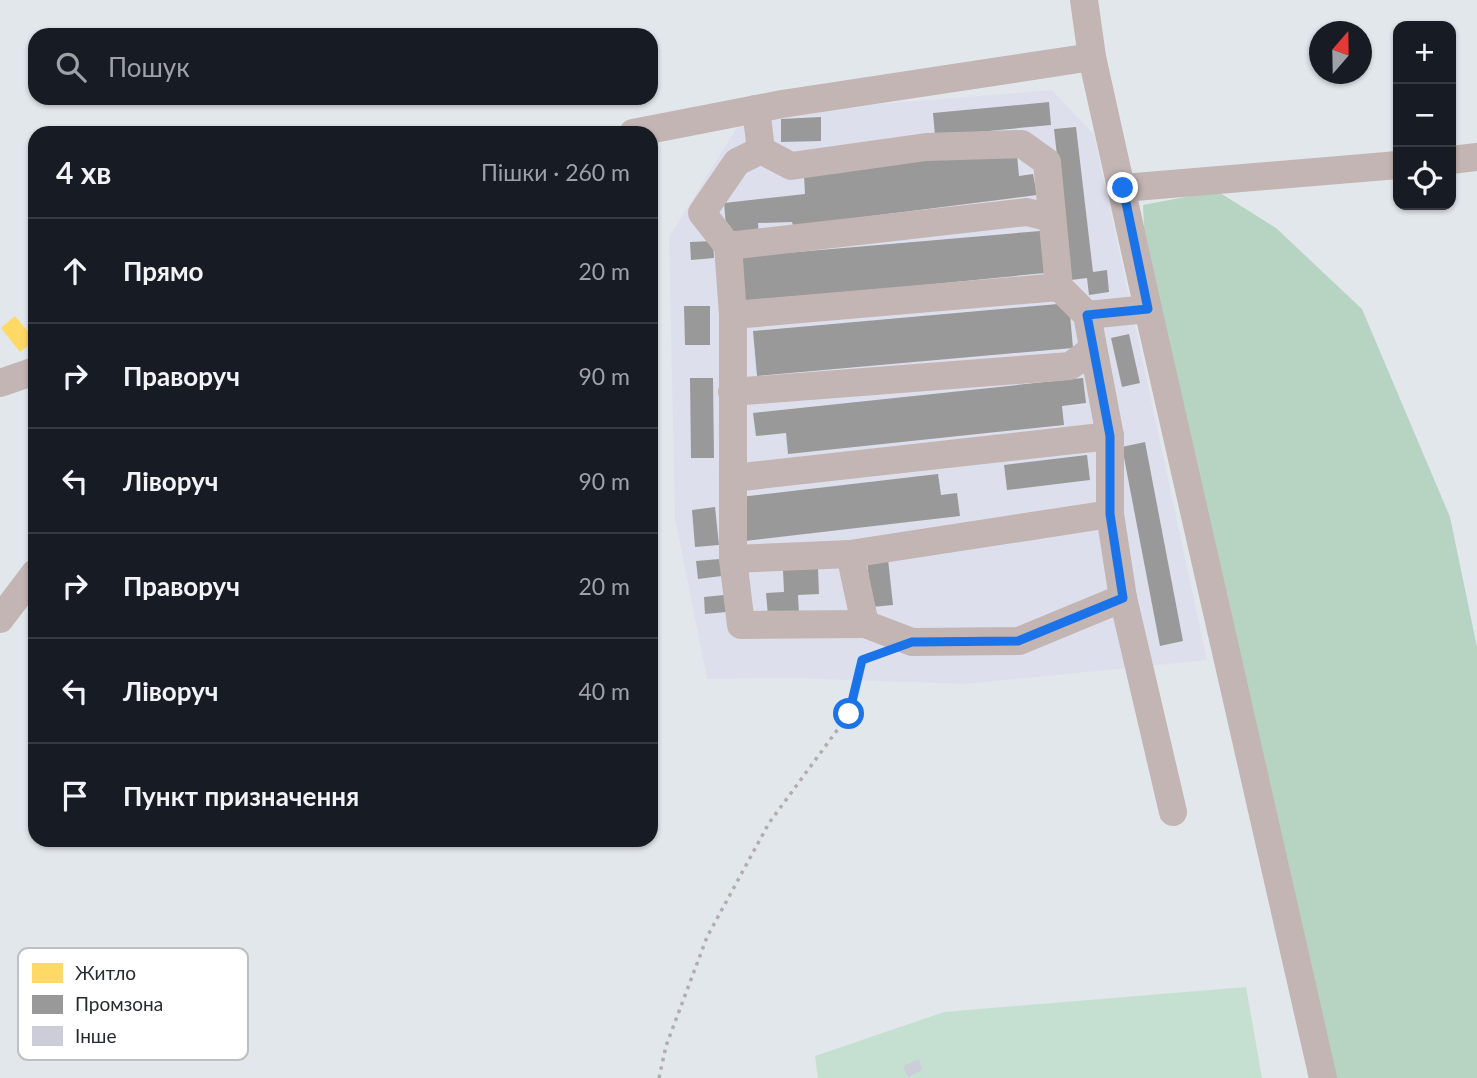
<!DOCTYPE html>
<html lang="uk">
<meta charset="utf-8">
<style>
:root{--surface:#171b24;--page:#20242c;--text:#f1f3f6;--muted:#9ea1a6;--line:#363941}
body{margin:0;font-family:Lato,sans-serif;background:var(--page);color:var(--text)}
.controls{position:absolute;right:21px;top:21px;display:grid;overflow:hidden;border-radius:14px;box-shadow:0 2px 5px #0004}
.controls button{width:63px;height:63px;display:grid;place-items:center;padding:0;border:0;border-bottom:2px solid var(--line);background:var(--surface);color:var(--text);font:35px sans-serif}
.compass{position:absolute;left:1309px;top:21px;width:63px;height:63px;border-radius:50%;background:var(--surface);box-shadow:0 2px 5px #0004;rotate:20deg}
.stop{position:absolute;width:21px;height:21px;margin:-16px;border:5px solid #1a73e8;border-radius:50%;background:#fff}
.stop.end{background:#1a73e8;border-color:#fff;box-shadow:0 2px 7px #0008}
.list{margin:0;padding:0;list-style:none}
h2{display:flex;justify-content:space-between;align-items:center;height:91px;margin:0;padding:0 28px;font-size:30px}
h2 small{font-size:23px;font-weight:400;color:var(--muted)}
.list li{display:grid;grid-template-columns:46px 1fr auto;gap:21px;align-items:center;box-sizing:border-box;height:105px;padding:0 28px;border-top:2px solid var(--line)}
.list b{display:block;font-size:26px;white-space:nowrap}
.list em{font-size:23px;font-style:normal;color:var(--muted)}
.icon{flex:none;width:38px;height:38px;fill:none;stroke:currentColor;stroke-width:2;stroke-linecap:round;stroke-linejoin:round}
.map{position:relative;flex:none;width:1477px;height:1078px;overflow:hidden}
.search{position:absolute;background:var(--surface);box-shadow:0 2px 5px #0004;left:28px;top:28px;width:630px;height:77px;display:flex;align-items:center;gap:18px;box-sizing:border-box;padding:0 24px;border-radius:21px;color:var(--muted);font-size:26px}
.panel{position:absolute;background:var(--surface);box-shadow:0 2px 5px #0004;left:28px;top:126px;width:630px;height:721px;border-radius:21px}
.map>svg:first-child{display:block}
.industrial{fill:#dedfed}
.green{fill:#c5e0d0}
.forest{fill:#b7d4c3}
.homes{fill:#ffd966}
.industry{fill:#999}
.building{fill:#cdcdd9}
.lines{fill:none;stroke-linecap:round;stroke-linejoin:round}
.path{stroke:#b4adae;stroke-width:3.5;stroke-dasharray:3.5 5;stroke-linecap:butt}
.minor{stroke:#c3b5b4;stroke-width:28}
.route{stroke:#1a73e8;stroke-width:9}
.key{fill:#fff;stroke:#bebfc0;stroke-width:2}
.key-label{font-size:19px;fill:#272a2e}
</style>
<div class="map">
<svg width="1477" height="1078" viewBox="0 0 1477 1078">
<rect width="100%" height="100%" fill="#e2e7ec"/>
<path class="industrial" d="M1052,90L1094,135L1207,660L965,684L793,678L707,679L675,518L669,237L736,129L780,112Z"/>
<path class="green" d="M1246,987L1262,1078H818L815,1056L944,1012Z"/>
<path class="forest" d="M1217,191L1276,228L1362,309L1450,517L1477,647V1078H1331L1148,309L1143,205Z"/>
<path class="homes" d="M15,316L35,340L20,352L1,328Z"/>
<g class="industry">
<path d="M1049,102L1051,125L935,136L933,113Z"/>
<path d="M821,117V141L781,142V119Z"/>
<path d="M1076,127L1093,272L1107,270L1109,292L1089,295L1087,278L1071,280L1054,129Z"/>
<path d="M1017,155L1019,176L1033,174L1037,195L824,222L795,233L792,222L758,223L759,236L727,238L724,203L805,194L804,175L910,161Z"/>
<path d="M1040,231L1045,273L742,303L738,257Z"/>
<path d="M713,241L714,258L691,260L690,242Z"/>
<path d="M1069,303L1073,348L757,376L753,331Z"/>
<path d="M684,306H710V345H685Z"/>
<path d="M1129,334L1140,383L1122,387L1111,338Z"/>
<path d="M690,378H713L714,458H691Z"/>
<path d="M1083,378L1086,403L1062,406L1064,425L788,454L786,433L756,436L753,413Z"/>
<path d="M1145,442L1183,641L1160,646L1122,447Z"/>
<path d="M1087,455L1090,480L1007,490L1004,465Z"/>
<path d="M938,474L941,495L957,493L960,516L745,541L740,497Z"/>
<path d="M715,507L719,545L695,547L692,510Z"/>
<path d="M720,559L722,576L698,579L696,561Z"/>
<path d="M888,559L893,605L872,607L867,561Z"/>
<path d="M818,568L819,594L798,595L799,614L768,616L766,593L784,592L783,570Z"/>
<path d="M724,595L726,612L705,614L704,597Z"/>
</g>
<path class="building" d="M919,1059L922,1070L908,1077L903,1066Z"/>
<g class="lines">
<path class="path" d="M659,1078L666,1046L707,937L769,823L849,714L862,660L876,655"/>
<g class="minor">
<path d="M1084,0L1092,57L1148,309L1323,1078"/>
<path d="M756,109L761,150L791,166L926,147L1022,144L1047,162L1059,287L1087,315L1110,436V514L1123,598L1173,812"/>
<path d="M633,133L782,104L1092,57"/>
<path d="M761,150L737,162L702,213L728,246L733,315V559L741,625L865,624"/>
<path d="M1451,160L1477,157"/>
<path d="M1123,188L1398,165"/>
<path d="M728,246L1027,212L1051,218"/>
<path d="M733,315L1059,287"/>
<path d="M1087,315L1148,309"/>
<path d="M0,383L35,371"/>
<path d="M732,392L1070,366L1093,349"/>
<path d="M733,478L1110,436"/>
<path d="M850,554L865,624L912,642L1019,641L1123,598"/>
<path d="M733,559L850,554L1110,514"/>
<path d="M0,619L35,573"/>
</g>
</g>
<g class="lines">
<path class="route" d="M849,714L862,660L912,642L1018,641L1123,598L1110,514V436L1087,315L1148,309L1123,188"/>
</g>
<rect x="18" y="948" width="230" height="112" rx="10" class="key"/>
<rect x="32" y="963" width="31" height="20" fill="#ffd966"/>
<rect x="32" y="995" width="31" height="19" fill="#999"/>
<rect x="32" y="1026" width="31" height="20" fill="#cdcdd9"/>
<g class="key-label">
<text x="75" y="980">Житло</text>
<text x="75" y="1011">Промзона</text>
<text x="75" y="1043">Інше</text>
</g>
</svg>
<div class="controls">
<button>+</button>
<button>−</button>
<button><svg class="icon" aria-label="locate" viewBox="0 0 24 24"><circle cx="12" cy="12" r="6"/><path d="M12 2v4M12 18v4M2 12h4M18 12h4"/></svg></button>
</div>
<svg class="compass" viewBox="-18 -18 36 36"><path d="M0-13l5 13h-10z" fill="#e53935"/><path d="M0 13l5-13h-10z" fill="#9ea1a6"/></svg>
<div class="stop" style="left:849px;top:714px"></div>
<div class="stop end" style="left:1123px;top:188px"></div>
<div class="search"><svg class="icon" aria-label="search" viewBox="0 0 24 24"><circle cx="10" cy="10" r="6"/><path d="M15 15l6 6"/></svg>Пошук</div>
<section class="panel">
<h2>4 хв<small>Пішки · 260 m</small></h2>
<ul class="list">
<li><svg class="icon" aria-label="ahead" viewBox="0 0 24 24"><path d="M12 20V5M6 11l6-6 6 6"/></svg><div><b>Прямо</b></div><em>20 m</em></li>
<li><svg class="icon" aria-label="right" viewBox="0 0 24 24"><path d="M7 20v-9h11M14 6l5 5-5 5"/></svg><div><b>Праворуч</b></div><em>90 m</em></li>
<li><svg class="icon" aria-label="left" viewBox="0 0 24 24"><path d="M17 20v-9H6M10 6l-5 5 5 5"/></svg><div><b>Ліворуч</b></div><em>90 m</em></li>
<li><svg class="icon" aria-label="right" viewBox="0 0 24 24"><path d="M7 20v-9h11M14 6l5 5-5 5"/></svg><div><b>Праворуч</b></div><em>20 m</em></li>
<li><svg class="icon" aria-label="left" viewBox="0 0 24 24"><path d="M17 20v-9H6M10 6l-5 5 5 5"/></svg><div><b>Ліворуч</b></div><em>40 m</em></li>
<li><svg class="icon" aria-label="arrive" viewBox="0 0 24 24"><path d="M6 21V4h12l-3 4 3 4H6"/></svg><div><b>Пункт призначення</b></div></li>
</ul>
</section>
</div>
